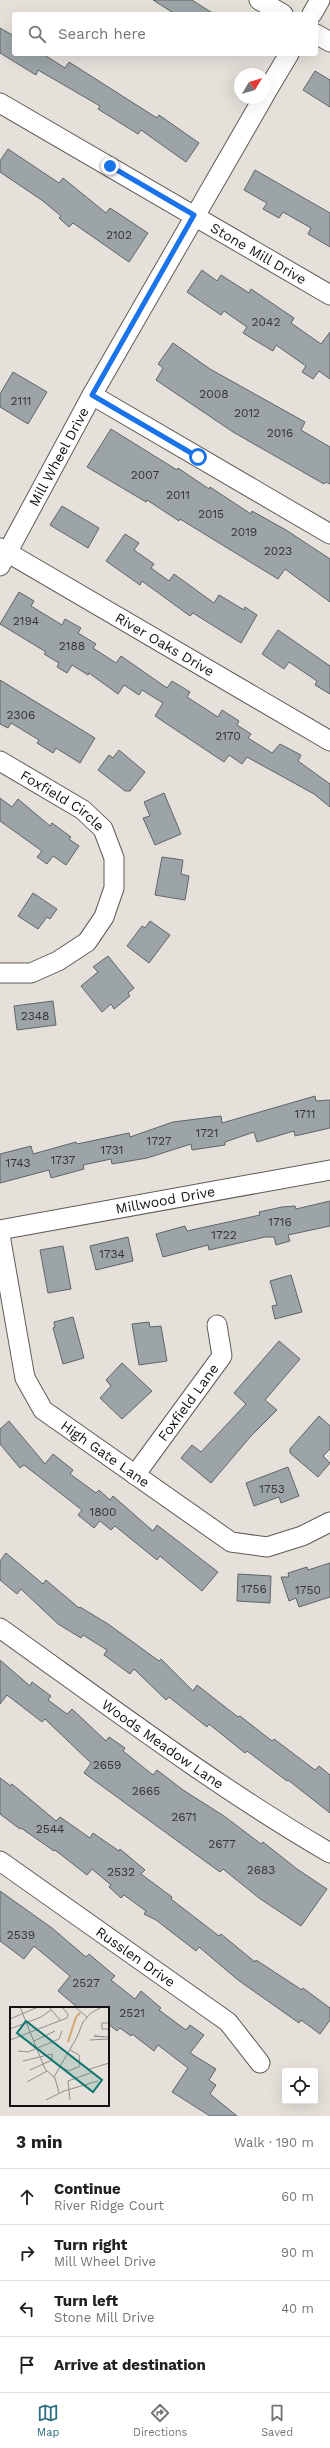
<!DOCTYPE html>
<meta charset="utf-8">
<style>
:root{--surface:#fff;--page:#f2f2f2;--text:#202124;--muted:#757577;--line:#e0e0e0;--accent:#2f6e83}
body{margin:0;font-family:"Work Sans",sans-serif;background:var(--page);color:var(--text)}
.controls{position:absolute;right:12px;bottom:12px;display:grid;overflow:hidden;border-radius:4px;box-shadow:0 4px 16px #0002}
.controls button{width:36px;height:36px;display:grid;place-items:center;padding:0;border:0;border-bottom:1px solid var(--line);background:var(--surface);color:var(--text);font:20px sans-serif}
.compass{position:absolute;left:234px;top:68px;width:36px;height:36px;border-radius:50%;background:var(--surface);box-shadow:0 4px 16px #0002;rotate:52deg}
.stop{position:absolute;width:12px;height:12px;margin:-9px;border:3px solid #1a73e8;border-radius:50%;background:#fff}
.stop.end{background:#1a73e8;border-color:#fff;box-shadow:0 1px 4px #0008}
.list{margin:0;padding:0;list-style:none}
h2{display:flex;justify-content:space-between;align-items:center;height:52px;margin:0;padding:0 16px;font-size:17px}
h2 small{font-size:13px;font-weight:400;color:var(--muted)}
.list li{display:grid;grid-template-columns:26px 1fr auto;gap:12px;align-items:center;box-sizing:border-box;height:56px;padding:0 16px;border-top:1px solid var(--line)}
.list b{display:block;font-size:15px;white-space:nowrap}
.list p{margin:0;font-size:13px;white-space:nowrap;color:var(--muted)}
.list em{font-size:13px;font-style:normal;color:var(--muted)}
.icon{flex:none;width:22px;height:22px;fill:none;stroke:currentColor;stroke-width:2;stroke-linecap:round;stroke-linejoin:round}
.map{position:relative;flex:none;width:330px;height:2116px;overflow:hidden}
.search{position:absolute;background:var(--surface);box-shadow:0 4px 16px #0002;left:12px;right:12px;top:12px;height:44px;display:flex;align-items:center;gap:10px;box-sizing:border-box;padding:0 14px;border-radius:4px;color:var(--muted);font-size:15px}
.sheet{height:276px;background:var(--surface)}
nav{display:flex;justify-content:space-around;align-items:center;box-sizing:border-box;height:56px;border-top:1px solid var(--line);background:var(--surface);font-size:11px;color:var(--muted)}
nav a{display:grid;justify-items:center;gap:2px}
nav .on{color:var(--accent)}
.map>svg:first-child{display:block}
.building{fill:#9ca4a7;stroke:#5f6668}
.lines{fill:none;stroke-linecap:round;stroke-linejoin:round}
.minor-casing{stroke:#605b56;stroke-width:21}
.minor{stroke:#fff;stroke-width:19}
.route{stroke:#1a73e8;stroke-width:5}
.labels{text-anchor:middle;stroke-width:3;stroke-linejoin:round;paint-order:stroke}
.number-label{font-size:12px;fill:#353636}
.street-label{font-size:14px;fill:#131210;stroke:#f2ede7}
.inset-river{fill:none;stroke:#d0a774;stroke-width:2}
.inset-road{fill:none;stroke:#918e89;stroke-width:1}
.view{fill:#0f766e;fill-opacity:0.15;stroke:#0f766e;stroke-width:2}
.inset-edge{fill:none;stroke:#131210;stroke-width:2}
</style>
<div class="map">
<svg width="330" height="2116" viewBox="0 0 330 2116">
<rect width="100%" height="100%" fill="#e5e0da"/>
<g class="building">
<path d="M153,0H192L214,14H175Z"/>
<path d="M0,28L14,36V54H43L65,68L69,62L157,118L159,115L199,143L186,162L141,130L138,134L98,109L100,106L38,70L36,75L0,53Z"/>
<path d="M315,71L330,80V107L303,90Z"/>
<path d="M8,149L59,183L63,178L106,213L110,208L148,233L129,262L73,223L69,227L59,218L61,216L43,201L0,172V161Z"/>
<path d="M255,170L330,213V247L308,234L311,228L283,212L279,218L263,209L267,203L244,190Z"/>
<path d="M202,270L217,281L221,275L249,293L251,289L294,318L291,323L321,344L330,332V379L319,371L313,379L302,372L306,366L276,345L273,351L256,341L243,333L247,327L224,311L221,315L187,292Z"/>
<path d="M173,343L210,369L305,422L301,430L330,447V484L326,482L324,484L233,432L156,380L163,368L158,364Z"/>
<path d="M13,372L47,392L28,424L0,407V394Z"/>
<path d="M111,429L177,470L178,468L209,489L210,487L251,514L252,511L286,530L330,559V602L285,569L278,579L180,519L179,521L147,500L146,502L87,467Z"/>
<path d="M62,506L99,528L88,548L50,525Z"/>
<path d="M125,534L139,543L134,550L154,564L151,568L169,581L174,574L214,603L219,595L244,610L245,607L257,615L241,643L193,613L190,616L142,581L140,585L106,561Z"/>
<path d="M19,592L34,601L31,606L62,625L65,619L81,628L78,633L96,644L93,648L116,663L121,656L167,688L172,681L190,692L187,697L218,717L222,710L239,721L237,725L251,734L248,738L272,753L280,744L301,755L298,761L330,784V807L314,794L247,757L242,764L229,755L224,762L155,716L163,703L142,690L139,695L124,685L118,694L89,673L88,675L72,665L67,673L57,667L59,663L44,654L46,652L0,624Z"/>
<path d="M278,630L330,666V694L315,685L317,681L289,662L284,669L262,654Z"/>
<path d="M0,680L95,738L80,763L56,748L53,753L37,743L39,740L11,723L8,728L0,724Z"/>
<path d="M119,750L145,772L130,791H125L98,770L109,755L113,758Z"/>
<path d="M164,793L181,834L155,845L143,818L150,816L144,802Z"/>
<path d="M0,798L12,807L18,799L50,826L52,823L71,837L69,839L79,846L66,865L53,856L47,864L37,857L42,851L0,821Z"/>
<path d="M162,857L183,860L181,874L189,876L185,900L155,895Z"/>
<path d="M33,893L57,909L50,919L47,917L38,929L18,916Z"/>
<path d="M150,921L170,935L149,963L127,946L142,926L145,928Z"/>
<path d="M108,956L134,988L128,993L130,996L114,1009L111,1004L102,1012L81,986L98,972L93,967Z"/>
<path d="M53,1001L56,1025L17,1030L14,1006Z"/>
<path d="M315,1096L316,1101L330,1100V1128L295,1136L294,1131L257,1142L254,1132L225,1142V1145L192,1150L191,1144L147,1158L112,1164L111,1159L83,1165L84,1169L51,1178L49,1170L0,1183V1154L31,1146L33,1154L76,1142L77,1144L129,1133L130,1137L173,1122L221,1116L222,1123Z"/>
<path d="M330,1201V1226L288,1235L290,1241L276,1245L274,1237H265L209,1250L208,1245L163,1257L156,1234L185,1226L187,1231L260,1215L259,1212L282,1207L295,1206L296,1209Z"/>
<path d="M128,1237L133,1261L96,1270L90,1246Z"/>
<path d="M63,1246L71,1289L48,1293L40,1250Z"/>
<path d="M291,1275L302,1312L275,1319L272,1306L277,1305L270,1281Z"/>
<path d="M73,1317L84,1358L63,1364L53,1328L55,1327L54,1322Z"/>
<path d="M149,1322L150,1327L161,1326L167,1361L139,1365L132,1324Z"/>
<path d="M279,1341L300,1359L265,1400L277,1410L251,1436L211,1483L181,1458L192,1445L201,1452L246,1404L234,1393Z"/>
<path d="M122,1363L152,1391L122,1419L100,1398L111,1386L106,1380Z"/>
<path d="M319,1416L330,1426V1449L323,1456L330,1463L318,1477L290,1453V1449Z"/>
<path d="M9,1421L45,1464L53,1454L73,1470L70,1474L96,1493L99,1490L110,1500L113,1496L153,1531L157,1525L218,1572L202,1591L160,1556L157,1560L115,1526L111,1530L100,1521L94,1528L78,1515L82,1510L24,1465L20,1468L0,1444V1429Z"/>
<path d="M288,1467L299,1496L281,1503L279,1497L254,1506L246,1483Z"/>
<path d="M6,1553L43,1584L46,1580L79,1608L80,1607L108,1624L159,1661L161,1659L193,1691L197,1685L238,1717L240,1716L272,1741L274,1739L315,1770L319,1766L330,1775V1813L288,1780L287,1781L247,1751L245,1753L209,1724L207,1727L169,1697L166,1700L134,1669L130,1674L104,1655L107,1650L83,1635L81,1638L58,1624L21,1589L17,1594L0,1580V1561Z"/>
<path d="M330,1563V1597L299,1607L296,1598L289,1601L281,1577H289L288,1573L307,1567L308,1570Z"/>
<path d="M238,1574L271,1576L270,1603L237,1601Z"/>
<path d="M0,1660L30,1686L32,1682L51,1696L48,1700L67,1714L72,1709L106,1741L109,1737L125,1748L123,1751L153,1775L157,1770L183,1790L224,1816L261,1844L263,1842L297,1869L327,1889L301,1926L259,1898L223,1869L220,1872L84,1773L91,1763L45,1719L42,1722L7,1695L0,1704Z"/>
<path d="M0,1778L11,1786L12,1784L56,1821L60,1817L90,1838L93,1833L119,1851L120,1849L145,1870L141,1874L172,1897L171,1899L219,1936L221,1934L255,1962L256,1960L302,1990L303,1988L330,2008V2020L320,2034L301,2020L299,2023L238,1980L199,1947L196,1951L156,1920L144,1914L146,1911L124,1895L121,1898L109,1887L111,1885L92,1869L87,1875L55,1850L54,1851L21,1828L20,1829L0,1814Z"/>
<path d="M0,1891L52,1928L86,1957L89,1954L115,1976L111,1980L135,1999L141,1991L161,2008L159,2010L186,2030L190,2025L204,2035L190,2053L216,2069L209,2080L216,2085L210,2094L237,2116H210L172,2092L188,2068L158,2045L154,2051L132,2034L131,2036L120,2028L117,2031L108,2024V2008H78L58,1991L70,1976L34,1946L24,1959L0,1941Z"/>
</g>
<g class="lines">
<defs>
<g id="minor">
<path d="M259,0L283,14"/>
<path d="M312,14L320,0"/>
<path d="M316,34L330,42"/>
<path d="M264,96L289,54"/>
<path id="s1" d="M0,103L330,295"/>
<path d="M92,395L330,534"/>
<path id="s2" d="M0,548L330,741"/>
<path id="s3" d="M0,566L92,395L263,98"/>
<path id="s4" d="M0,761L83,810L103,829L114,858V888L104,917L87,942L58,961L31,973H0"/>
<path id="s5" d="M0,1230L330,1170"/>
<path id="s6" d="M0,1235L25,1378L43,1410L231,1542L267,1547L302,1536L330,1522"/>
<path id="s7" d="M135,1475L222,1356L217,1325"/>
<path id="s8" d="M0,1628C108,1705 215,1786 330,1853"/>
<path id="s9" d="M0,1861L228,2022L260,2063"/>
</g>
</defs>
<use href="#minor" class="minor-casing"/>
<use href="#minor" class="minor"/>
</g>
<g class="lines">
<path class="route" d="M110,166L194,215L92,395L198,457"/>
</g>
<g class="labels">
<g class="number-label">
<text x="119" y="239">2102</text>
<text x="266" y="326">2042</text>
<text x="214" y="398">2008</text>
<text x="21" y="405">2111</text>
<text x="247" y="417">2012</text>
<text x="280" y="437">2016</text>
<text x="145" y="479">2007</text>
<text x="178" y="499">2011</text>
<text x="211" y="518">2015</text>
<text x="244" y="536">2019</text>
<text x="278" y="555">2023</text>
<text x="26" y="625">2194</text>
<text x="72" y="650">2188</text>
<text x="21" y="719">2306</text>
<text x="228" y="740">2170</text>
<text x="35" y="1020">2348</text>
<text x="305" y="1118">1711</text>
<text x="207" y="1137">1721</text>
<text x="159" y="1145">1727</text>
<text x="112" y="1154">1731</text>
<text x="63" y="1164">1737</text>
<text x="18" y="1167">1743</text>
<text x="280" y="1226">1716</text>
<text x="224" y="1239">1722</text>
<text x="112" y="1258">1734</text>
<text x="272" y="1493">1753</text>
<text x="103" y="1516">1800</text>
<text x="254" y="1593">1756</text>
<text x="308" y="1594">1750</text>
<text x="107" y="1769">2659</text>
<text x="146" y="1795">2665</text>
<text x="184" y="1821">2671</text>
<text x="50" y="1833">2544</text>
<text x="222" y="1848">2677</text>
<text x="261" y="1874">2683</text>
<text x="121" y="1876">2532</text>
<text x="21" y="1939">2539</text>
<text x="86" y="1987">2527</text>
<text x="132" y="2017">2521</text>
</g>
<g class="street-label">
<text dy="5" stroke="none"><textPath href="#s1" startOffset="299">Stone Mill Drive</textPath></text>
<text dy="5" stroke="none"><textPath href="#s3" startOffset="124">Mill Wheel Drive</textPath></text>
<text dy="5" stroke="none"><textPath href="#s2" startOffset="191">River Oaks Drive</textPath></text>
<text dy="5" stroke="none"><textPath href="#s4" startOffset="74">Foxfield Circle</textPath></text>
<text dy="5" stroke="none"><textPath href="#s5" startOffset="168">Millwood Drive</textPath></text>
<text dy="5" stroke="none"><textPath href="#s7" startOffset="90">Foxfield Lane</textPath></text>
<text dy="5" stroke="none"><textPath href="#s6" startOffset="258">High Gate Lane</textPath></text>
<text dy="5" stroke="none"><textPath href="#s8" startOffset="200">Woods Meadow Lane</textPath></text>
<text dy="5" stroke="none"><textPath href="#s9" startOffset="166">Russlen Drive</textPath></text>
</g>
</g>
<g transform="translate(10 2007)">
<rect width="99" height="99" fill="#e5e0da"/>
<path class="inset-river" d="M58,35L66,10L70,6"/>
<path class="inset-road" d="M10,0L35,62L45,71L49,86M39,0L50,13M65,0L77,10M0,12L28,0M99,16H92V22H99M0,22L31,10L41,3M94,30L84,29L99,30M0,33L57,11L58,7L52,0M80,33L99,32M24,34L45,24M8,44L18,45L49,32L52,24M13,54L42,47V53L20,63M51,60L59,64L70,59L69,48L60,43M80,62L99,56M44,70L67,30L73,15L81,6L92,0M17,75L37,64M36,93L54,84L88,74M60,93L58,74L83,65"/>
<path class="view" d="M16,14L92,73L83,85L7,26Z"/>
<rect width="99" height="99" class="inset-edge"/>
</g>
</svg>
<div class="controls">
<button><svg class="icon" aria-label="locate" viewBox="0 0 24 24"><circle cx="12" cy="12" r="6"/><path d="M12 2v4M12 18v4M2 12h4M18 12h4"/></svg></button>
</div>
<svg class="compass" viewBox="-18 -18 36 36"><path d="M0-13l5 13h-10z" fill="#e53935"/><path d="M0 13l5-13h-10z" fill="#757577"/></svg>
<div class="stop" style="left:198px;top:457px"></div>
<div class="stop end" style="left:110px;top:166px"></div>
<div class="search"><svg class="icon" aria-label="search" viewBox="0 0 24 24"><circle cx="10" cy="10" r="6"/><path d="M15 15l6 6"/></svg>Search here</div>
</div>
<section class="sheet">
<h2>3 min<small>Walk · 190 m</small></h2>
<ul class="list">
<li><svg class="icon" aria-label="ahead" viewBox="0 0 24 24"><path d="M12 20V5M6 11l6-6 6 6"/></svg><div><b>Continue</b><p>River Ridge Court</p></div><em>60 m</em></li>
<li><svg class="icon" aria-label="right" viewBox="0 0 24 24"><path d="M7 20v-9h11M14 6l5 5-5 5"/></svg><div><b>Turn right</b><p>Mill Wheel Drive</p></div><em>90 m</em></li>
<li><svg class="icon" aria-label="left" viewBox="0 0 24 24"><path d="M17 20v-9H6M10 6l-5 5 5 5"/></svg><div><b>Turn left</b><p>Stone Mill Drive</p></div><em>40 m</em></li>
<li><svg class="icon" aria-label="arrive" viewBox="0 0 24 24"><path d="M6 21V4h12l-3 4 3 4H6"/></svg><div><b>Arrive at destination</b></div></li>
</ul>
</section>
<nav>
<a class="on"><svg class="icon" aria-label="map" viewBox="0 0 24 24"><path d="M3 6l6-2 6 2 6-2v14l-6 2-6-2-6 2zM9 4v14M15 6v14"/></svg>Map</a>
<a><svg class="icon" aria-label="directions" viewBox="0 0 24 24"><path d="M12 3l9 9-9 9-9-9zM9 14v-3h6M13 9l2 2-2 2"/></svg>Directions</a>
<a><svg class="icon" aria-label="saved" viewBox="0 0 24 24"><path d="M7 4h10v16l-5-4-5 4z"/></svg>Saved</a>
</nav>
